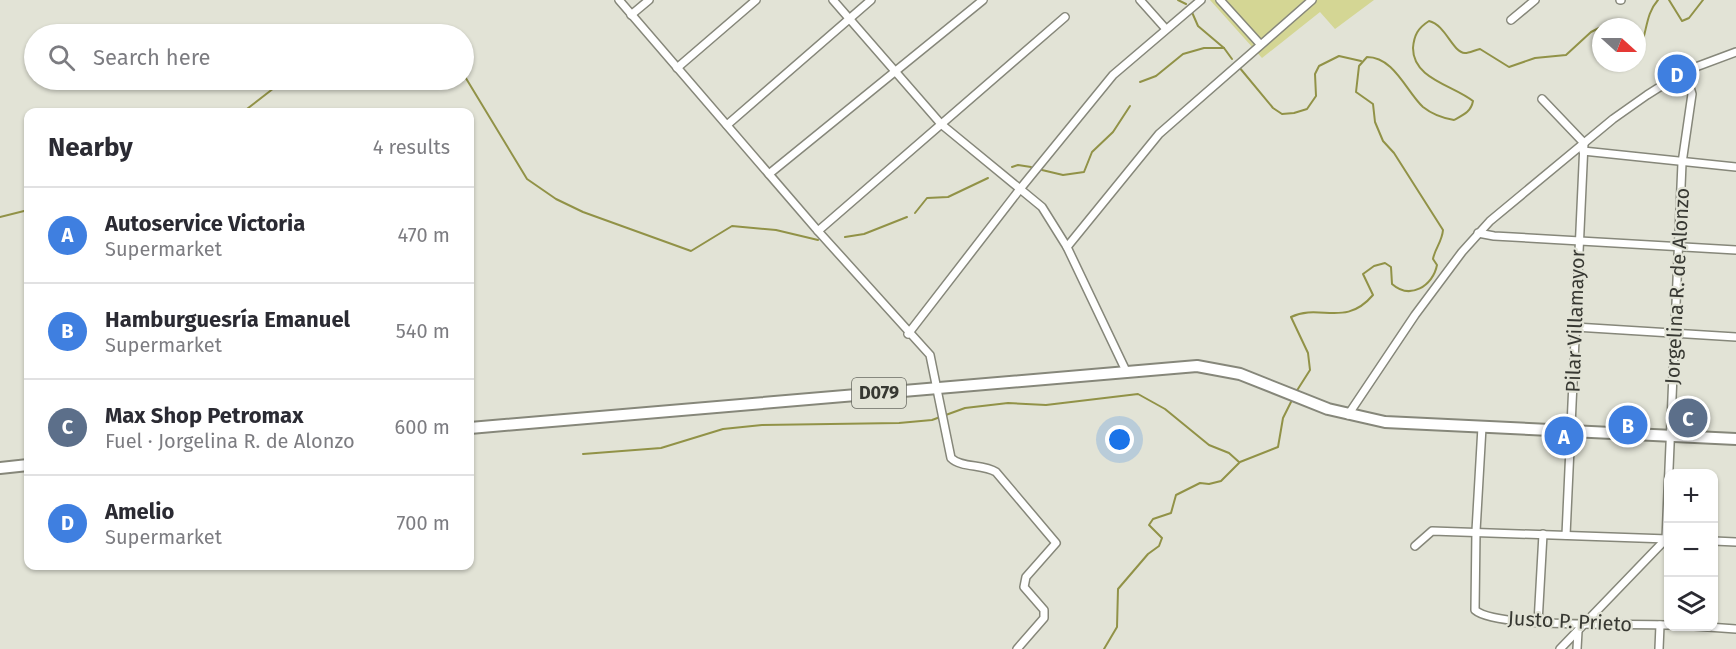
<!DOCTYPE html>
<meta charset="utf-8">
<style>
:root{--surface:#fff;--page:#f7f7f7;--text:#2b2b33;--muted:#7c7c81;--line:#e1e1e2;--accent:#0b8043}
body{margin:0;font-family:"Fira Sans",sans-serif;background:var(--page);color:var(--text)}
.controls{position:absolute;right:18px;bottom:18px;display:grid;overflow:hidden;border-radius:12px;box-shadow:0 2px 4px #0004}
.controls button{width:54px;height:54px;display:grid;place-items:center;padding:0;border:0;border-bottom:2px solid var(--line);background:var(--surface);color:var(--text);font:30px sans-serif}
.compass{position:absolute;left:1592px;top:18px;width:54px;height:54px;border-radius:50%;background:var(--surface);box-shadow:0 2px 4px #0004;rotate:111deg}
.you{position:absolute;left:1120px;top:440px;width:21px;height:21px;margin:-15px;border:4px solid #fff;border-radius:50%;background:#1a73e8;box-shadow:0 0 0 9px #1a73e833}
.badge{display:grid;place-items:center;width:39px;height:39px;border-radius:50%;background:var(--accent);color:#fff;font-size:20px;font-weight:700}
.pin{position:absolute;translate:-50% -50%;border:3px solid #fff;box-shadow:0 2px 6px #0006}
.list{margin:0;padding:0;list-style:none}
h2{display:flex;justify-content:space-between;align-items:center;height:78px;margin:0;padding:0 24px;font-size:26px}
h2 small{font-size:20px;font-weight:400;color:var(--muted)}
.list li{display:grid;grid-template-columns:39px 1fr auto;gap:18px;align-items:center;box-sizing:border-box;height:96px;padding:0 24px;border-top:2px solid var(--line)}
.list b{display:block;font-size:22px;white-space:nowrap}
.list p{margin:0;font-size:20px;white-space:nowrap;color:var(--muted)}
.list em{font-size:20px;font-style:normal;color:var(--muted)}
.icon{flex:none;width:33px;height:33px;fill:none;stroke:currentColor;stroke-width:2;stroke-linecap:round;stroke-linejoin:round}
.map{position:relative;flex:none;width:1736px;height:649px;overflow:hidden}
.search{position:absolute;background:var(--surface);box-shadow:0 2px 4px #0004;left:24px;top:24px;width:450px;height:66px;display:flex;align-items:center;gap:15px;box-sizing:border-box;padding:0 21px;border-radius:33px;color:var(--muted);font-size:22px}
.panel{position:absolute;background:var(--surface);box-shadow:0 2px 4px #0004;left:24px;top:108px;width:450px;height:462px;border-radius:12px}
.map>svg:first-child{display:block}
.green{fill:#d4d694}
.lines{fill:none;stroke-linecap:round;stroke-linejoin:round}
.stream{stroke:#919247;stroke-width:2}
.minor-casing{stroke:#86877a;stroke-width:10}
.primary-casing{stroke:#86877a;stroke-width:14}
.minor{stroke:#fff;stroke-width:7}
.primary{stroke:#fff;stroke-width:10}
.labels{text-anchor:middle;stroke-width:4.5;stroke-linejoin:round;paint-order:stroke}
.shield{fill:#e2e3d6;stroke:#6a6b63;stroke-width:1.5}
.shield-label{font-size:18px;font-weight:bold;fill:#373832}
.street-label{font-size:20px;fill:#373832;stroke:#e2e3d6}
</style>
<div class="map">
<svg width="1736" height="649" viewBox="0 0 1736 649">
<rect width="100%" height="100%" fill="#e2e3d6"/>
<path class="green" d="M1210,0H1374L1335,29L1320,12L1262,58Z"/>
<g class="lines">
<g class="stream">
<path d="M1178,0L1186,4"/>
<path d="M1669,0L1682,21L1689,18L1703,0"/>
<path d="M1191,10L1198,26L1224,48L1232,59"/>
<path d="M392,34L405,28L415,34"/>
<path d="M1637,44L1642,43C1647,28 1647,12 1658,0"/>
<path d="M1239,67L1273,108L1282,114L1294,113L1307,109L1316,96L1315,74L1319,66L1339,56L1361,61"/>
<path d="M464,75L527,179L556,199L583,212L691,251L732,226L776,230L818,240"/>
<path d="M1140,82L1156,76L1183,54L1204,48H1224"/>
<path d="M243,112L274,88L312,80"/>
<path d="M1012,167L1018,165L1031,167"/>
<path d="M1042,170L1063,175L1084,172L1092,152L1113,132L1130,106"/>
<path d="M915,213L927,198L948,197L988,178"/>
<path d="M0,217L28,210"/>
<path d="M845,237L864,234L907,217"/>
<path d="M1296,392L1310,370L1308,353L1291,317C1320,303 1345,328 1373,295L1363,274L1374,266L1385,263L1391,267L1392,284C1410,300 1433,286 1437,265L1433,259C1435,248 1442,242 1443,230L1394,153L1383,141L1375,122L1373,104L1356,92L1359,66L1367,57C1394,57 1406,91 1423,107C1433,115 1442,118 1454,120C1463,115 1471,112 1473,101C1453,85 1413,79 1413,48C1414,35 1418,28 1429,21C1446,25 1452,52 1465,53C1469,53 1475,50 1480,49L1509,67L1535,58L1566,55L1591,32L1601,27"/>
<path d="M583,454L661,448L723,429L762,425L899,423L932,420L965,408L1008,403L1046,405L1138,394L1165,409L1209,445L1229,453L1239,462"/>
<path d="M1104,649L1117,627L1118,589L1148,554L1159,546L1162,538L1149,525L1153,519L1171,513L1176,495L1200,483L1209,484L1221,481L1240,462L1278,447L1283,418L1292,400"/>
</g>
<defs>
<g id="minor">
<path d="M619,0L818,231L930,355L951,458C961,468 983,464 996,472L1056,543L1026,577L1024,587L1044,610V618L1017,649"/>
<path d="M833,0L941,124L1042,207L1067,247L1127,373"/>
<path d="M1140,0L1165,28"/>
<path d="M1220,0L1260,44"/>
<path d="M1620,0H1621"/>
<path d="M631,15L649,0"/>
<path d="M1511,20L1535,0"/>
<path d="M677,68L756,0"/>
<path d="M1542,99L1584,143"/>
<path d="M727,125L871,0"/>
<path d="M1583,151L1736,167"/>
<path d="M769,174L983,0"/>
<path d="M818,231L1065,17"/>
<path d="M1478,233L1494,236L1736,250"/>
<path d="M1067,247L1159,134L1312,0"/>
<path d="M1575,327L1736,337"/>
<path d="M908,334L1020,189L1113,75L1201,0"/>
<path d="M1348,415L1415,315L1462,252L1490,221L1613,119L1647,95L1685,71L1736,52"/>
<path d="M1482,427L1476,531L1475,610C1496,629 1634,623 1668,625"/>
<path d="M1566,535L1584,143"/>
<path d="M1666,539L1682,163L1692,94L1685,71"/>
<path d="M1714,541L1736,542"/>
<path d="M1415,546L1432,531L1668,539"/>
<path d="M1538,623L1543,534"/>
<path d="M1694,626L1736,629"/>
<path d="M1560,649L1666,539"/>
<path d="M1577,649L1578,631"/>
<path d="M1659,649L1660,625"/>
</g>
<g id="primary">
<path d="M470,428L1197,366L1240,374L1328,409L1385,422L1736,439"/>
<path d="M0,468L28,465"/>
</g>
</defs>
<use href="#minor" class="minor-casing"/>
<use href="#primary" class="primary-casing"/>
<use href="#minor" class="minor"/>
<use href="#primary" class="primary"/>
</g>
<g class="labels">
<rect class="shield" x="852" y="378" width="54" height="30" rx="4.5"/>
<g class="shield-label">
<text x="879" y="399">D079</text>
</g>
<g class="street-label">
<text transform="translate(1677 286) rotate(-87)" y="7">Jorgelina R. de Alonzo</text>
<text transform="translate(1575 321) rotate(-88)" y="7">Pilar Villamayor</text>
<text transform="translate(1570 621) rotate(3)" y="7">Justo P. Prieto</text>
</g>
</g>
</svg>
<div class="controls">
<button>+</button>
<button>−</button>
<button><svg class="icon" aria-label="layers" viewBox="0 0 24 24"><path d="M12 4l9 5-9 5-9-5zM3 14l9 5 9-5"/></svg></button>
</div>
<svg class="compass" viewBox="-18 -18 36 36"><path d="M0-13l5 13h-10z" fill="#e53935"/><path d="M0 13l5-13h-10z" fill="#7c7c81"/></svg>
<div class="you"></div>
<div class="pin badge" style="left:1564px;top:436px;background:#3f7fe0">A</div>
<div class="pin badge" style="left:1628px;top:425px;background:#3f7fe0">B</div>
<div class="pin badge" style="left:1688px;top:418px;background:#5c6f8a">C</div>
<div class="pin badge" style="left:1677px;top:74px;background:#3f7fe0">D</div>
<div class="search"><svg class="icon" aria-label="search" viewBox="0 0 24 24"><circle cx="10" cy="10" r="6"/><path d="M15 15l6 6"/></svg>Search here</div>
<section class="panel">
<h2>Nearby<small>4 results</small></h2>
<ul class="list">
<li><span class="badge" style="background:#3f7fe0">A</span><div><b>Autoservice Victoria</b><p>Supermarket</p></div><em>470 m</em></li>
<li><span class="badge" style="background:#3f7fe0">B</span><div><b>Hamburguesría Emanuel</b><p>Supermarket</p></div><em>540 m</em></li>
<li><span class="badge" style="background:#5c6f8a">C</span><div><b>Max Shop Petromax</b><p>Fuel · Jorgelina R. de Alonzo</p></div><em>600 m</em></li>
<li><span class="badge" style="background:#3f7fe0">D</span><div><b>Amelio</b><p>Supermarket</p></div><em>700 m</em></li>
</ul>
</section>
</div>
